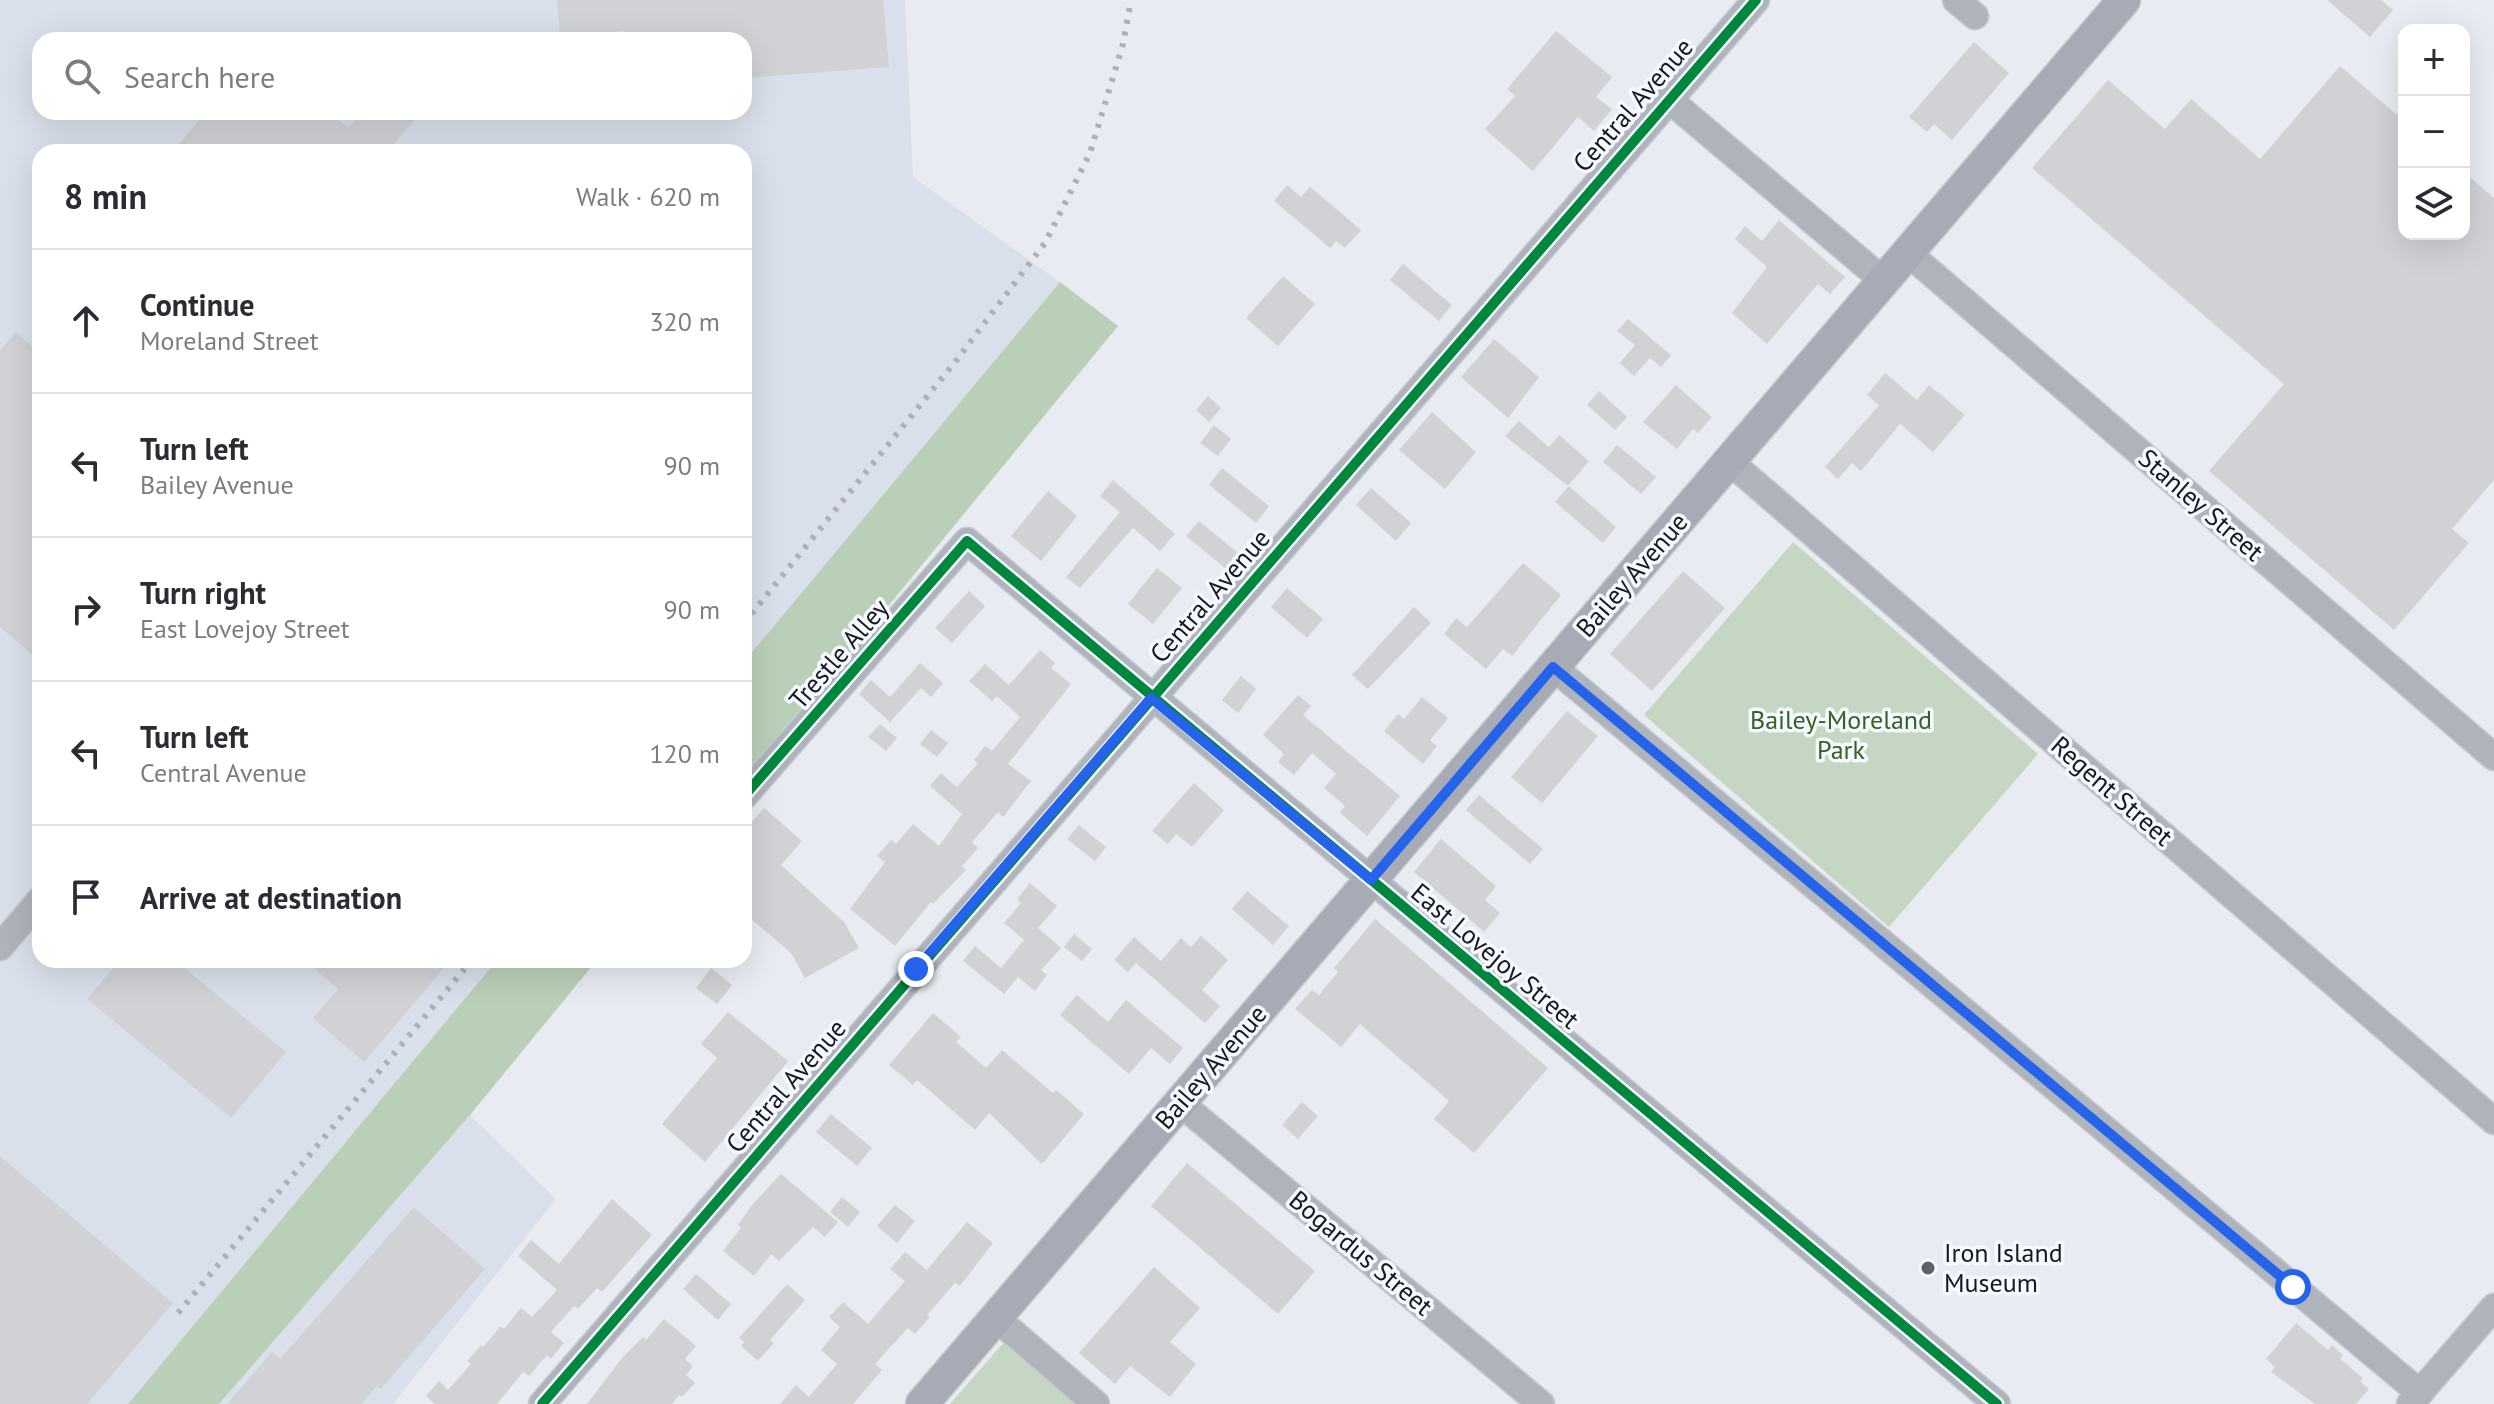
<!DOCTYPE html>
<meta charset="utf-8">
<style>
:root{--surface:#fff;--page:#f7f7f7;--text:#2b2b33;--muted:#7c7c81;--line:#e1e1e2}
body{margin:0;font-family:"PT Sans",sans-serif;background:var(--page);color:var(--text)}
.controls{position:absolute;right:24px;top:24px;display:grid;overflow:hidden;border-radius:16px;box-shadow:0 8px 32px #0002}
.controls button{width:72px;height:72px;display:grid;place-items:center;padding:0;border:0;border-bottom:2px solid var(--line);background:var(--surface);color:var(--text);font:40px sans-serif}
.stop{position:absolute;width:24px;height:24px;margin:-18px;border:6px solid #2563eb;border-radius:50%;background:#fff}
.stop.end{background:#2563eb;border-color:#fff;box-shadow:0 2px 8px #0008}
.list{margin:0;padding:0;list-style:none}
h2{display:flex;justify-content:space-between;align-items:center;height:104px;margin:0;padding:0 32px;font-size:34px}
h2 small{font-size:26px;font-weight:400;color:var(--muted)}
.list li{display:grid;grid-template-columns:52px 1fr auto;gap:24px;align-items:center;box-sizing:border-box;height:144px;padding:0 32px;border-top:2px solid var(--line)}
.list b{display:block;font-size:30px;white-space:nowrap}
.list p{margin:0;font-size:26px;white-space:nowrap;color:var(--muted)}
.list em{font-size:26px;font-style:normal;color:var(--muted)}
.icon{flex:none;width:44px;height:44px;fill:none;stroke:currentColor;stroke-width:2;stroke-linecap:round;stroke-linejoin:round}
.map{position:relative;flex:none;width:2494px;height:1404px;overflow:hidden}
.search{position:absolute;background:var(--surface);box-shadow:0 8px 32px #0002;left:32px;top:32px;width:720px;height:88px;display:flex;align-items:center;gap:20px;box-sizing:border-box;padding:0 28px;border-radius:24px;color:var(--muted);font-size:30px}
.panel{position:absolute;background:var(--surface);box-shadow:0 8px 32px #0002;left:32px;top:144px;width:720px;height:824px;border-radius:24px}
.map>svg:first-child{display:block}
.built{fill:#d9e0eb;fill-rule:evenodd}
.green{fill:#c5d7c3}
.forest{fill:#bacfb8}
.building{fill:#d1d2d5}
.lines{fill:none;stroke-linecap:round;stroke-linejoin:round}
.minor-casing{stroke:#c7cacf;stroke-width:29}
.major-casing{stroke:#c7cacf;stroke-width:35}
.minor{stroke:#afb3bb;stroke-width:26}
.major{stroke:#a7abb5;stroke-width:32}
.rail{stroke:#aeb0b6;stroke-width:6;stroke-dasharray:4 8;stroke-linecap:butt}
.cycleway-casing{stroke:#f5f8fe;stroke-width:15}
.cycleway{stroke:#00873e;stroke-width:10}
.route{stroke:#2563eb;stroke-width:10}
.poi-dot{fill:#606267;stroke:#f5f8fe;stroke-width:3}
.labels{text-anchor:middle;stroke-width:7;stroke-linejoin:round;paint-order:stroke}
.street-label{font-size:26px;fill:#16181c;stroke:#f5f8fe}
.park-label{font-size:26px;fill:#346221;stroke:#f5f8fe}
.poi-label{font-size:26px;fill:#16181c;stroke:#f5f8fe;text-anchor:start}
</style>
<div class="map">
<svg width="2494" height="1404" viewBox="0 0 2494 1404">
<rect width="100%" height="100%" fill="#e8ecf2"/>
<g class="built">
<path d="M0,0H905L913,177L1060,282L744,662V152H40V960H497L128,1404H0ZM40,40H744V112H40Z"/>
<path d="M470,1115L556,1199L393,1404H219Z"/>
</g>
<g class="green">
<path d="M1793,542L2038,754L1889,927L1644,715Z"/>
<path d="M1005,1341L1076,1404H950Z"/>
</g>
<g class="forest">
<path d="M1060,282L1118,326L744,782V662Z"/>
<path d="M497,960H597L470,1115L219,1404H128Z"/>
</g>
<g class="building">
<path d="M557,0H883L889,67L744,78V40H625L624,31L560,36Z"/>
<path d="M2327,0H2381L2393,10L2370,37Z"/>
<path d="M1556,31L1612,77L1596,97L1612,109L1594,131L1578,117L1533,171L1485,129L1515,96L1507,89Z"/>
<path d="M1974,42L2009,73L1952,140L1934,124L1927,132L1909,117Z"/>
<path d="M2340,66L2404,121V234H2464V172L2494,198V480L2452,529L2469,543L2394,630L2209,471L2284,384L2032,168L2108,80L2165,129L2191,99L2260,159Z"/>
<path d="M206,112H330L348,128L362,112H421L387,152H172Z"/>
<path d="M1287,185L1301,197L1310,187L1361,230L1345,248L1336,241L1330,248L1274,201Z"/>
<path d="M1779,220L1845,277L1830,294L1818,284L1767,344L1732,313L1767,267L1735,239L1745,226L1762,241Z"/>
<path d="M1403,264L1452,305L1439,321L1390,280Z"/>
<path d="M1283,276L1315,304L1278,346L1246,318Z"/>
<path d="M1628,319L1671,355L1661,367L1650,358L1634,376L1620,363L1635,345L1617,331Z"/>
<path d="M16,332L40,353V661L0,627V351Z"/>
<path d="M1494,339L1539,377L1508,418L1461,377Z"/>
<path d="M1885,373L1917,400L1929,385L1965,415L1933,452L1900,424L1861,471L1852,463L1838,479L1825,467L1879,405L1867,395Z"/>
<path d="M1676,385L1712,417L1698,433L1693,429L1677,449L1643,422Z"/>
<path d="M1599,391L1627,417L1615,430L1587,405Z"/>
<path d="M1208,396L1221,408L1209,422L1196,410Z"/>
<path d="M1432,412L1476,452L1445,489L1399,450Z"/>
<path d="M1519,421L1549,447L1559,435L1589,461L1568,486L1505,436Z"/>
<path d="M1214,425L1231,439L1218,456L1200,443Z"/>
<path d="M1617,445L1656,477L1641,494L1603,462Z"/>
<path d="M1222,468L1269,506L1256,523L1209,485Z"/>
<path d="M1113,480L1175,534L1160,551L1133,528L1080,588L1066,577L1120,512L1100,496Z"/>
<path d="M1569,486L1616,527L1603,543L1555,502Z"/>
<path d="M1371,488L1411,523L1396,541L1356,505Z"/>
<path d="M1048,491L1077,516L1041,561L1011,536Z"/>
<path d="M1199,521L1238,553L1225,568L1186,536Z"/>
<path d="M1523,563L1561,595L1512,656L1503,649L1486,669L1444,634L1456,618L1467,627Z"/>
<path d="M1157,568L1182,588L1153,624L1128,604Z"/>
<path d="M1683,571L1725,608L1652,691L1610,654Z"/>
<path d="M1287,588L1323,619L1307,638L1271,607Z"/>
<path d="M969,591L985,606L952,643L935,628Z"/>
<path d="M1414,607L1431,623L1368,689L1352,675Z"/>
<path d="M1040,650L1055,663L1051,668L1071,684L1008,764L1031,781L1003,817L998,812L972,842L978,848L962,866L966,870L933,904L931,902L895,946L850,909L885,862L877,856L891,840L896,844L913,824L939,846L962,814L930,786L941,773L957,787L978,763L974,760L985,746L992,751L1020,717L997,696L992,701L969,681L985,664L1009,685Z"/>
<path d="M920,663L943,683L931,697L921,688L890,722L859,694L871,680L890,697Z"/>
<path d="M1241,676L1256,689L1238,713L1222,700Z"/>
<path d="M1298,695L1311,706L1303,715L1400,796L1367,836L1340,813L1345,806L1324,788L1336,774L1312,753L1294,775L1278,762L1284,754L1263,735Z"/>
<path d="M1422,697L1448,718L1430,740L1437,746L1423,764L1384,731L1398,714L1404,719Z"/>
<path d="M1567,711L1598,736L1542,803L1511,777Z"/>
<path d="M880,724L897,738L886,751L868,737Z"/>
<path d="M931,730L948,743L937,757L920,744Z"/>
<path d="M1194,783L1224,810L1192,847L1176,834L1168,844L1152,831Z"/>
<path d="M1479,795L1543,849L1530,864L1466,810Z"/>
<path d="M764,808L802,841L781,865L844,922L859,948L805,978L791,953L744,913V831Z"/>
<path d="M1079,825L1106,847L1095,861L1067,839Z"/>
<path d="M1441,839L1496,886L1485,900L1500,913L1484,932L1414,872Z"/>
<path d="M1030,883L1057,906L1038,928L1061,948L1041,970L1047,975L1035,991L1018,977L1004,994L963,961L975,946L1001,968L1024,940L1004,923L1021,903L1017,899Z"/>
<path d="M1247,891L1289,926L1273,945L1232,909Z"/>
<path d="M1375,919L1548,1068L1474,1153L1434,1119L1449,1101L1360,1024L1341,1047L1295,1009L1312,990L1319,995L1338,972L1334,968Z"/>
<path d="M1074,934L1092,949L1082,961L1064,947Z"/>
<path d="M1201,936L1228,960L1202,990L1220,1006L1205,1023L1136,963L1128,972L1114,960L1134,937L1161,961L1181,938L1191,947Z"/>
<path d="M120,960H175L286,1052L231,1118L87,999Z"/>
<path d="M305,960H451L364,1062L313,1018L338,989Z"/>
<path d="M711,968L732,985L717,1004L696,988Z"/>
<path d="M1077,995L1108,1022L1126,1000L1183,1048L1170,1064L1151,1048L1129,1074L1060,1015Z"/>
<path d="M728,1012L788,1061L705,1162L662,1124L717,1058L701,1044Z"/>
<path d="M933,1013L961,1037L956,1042L986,1068L1002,1050L1053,1093L1056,1090L1084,1114L1042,1164L989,1113L975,1130L917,1080L913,1085L889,1065Z"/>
<path d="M1302,1102L1318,1116L1298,1139L1282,1125Z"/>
<path d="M831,1114L872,1148L857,1166L816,1132Z"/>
<path d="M0,1156L173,1303L87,1404H0Z"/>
<path d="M1187,1163L1315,1271L1278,1314L1151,1206Z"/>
<path d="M781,1174L838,1222L825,1237L813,1227L779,1261L771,1254L754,1276L723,1251L741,1228L738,1225L752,1205Z"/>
<path d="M842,1197L860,1212L848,1227L830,1212Z"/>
<path d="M612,1199L652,1235L602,1292L597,1288L578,1309L574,1306L551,1332L564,1343L551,1359L547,1355L529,1376L523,1372L497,1404H435L426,1396L439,1381L448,1390L471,1364L467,1361L481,1345L483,1347L501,1326L504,1329L521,1308L532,1317L557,1290L518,1256L531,1240L559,1264Z"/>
<path d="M895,1205L915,1221L897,1243L877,1226Z"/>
<path d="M414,1207L485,1269L381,1389L377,1386L361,1404H227L272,1352L280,1359Z"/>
<path d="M967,1222L993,1243L960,1286L955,1283L927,1315L930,1317L915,1334L908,1328L875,1364L882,1370L853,1404H780L796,1385L809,1397L837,1364L821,1350L840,1327L829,1317L843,1302L868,1324L905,1281L890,1269L905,1252L927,1270Z"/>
<path d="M1154,1267L1200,1308L1170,1342L1196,1364L1170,1397L1130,1366L1115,1384L1079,1353Z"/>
<path d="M696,1274L731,1304L718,1320L683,1289Z"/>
<path d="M787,1284L805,1300L770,1340L774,1343L758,1361L741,1346L744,1342L739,1338Z"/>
<path d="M664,1319L696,1346L685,1359L693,1366L686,1375L695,1383L682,1397L679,1395L672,1404H587L622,1358L643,1337L646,1340Z"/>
<path d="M2296,1323L2328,1350L2332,1345L2343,1355L2340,1359L2363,1378L2360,1381L2369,1389L2356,1404H2315L2271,1372L2275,1367L2266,1359Z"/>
</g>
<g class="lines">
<defs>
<g id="minor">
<path d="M1956,0L1975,16"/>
<path d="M1667,98L1884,281"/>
<path d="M1908,253L2494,757"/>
<path d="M1729,461L2494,1121"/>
<path d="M1553,667L2420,1393"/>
<path d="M744,796L967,541L1997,1404"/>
<path d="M0,947L40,900"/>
<path d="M1180,1103L1541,1404"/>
<path d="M996,1318L1096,1404"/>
<path d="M542,1404L1756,0"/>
<path d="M2410,1404L2494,1307"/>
</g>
<path id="major" d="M922,1404L2124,0"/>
</defs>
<use href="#minor" class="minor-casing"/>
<use href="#major" class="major-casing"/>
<use href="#minor" class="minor"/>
<use href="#major" class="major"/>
<g class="rail">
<path d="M744,623L955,362L1045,243L1090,153L1123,44L1131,0"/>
<path d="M178,1313L472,960"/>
</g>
<defs>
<g id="cycleway">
<path d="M744,796L967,541L1997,1404"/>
<path d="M542,1404L1756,0"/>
</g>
</defs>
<use href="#cycleway" class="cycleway-casing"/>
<use href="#cycleway" class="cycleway"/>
</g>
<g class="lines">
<path class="route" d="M916,969L1151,698L1371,880L1553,667L2293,1287"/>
</g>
<circle class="poi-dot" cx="1928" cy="1268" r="8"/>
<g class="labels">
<g class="street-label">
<text transform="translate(1633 105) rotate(-49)" y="9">Central Avenue</text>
<text transform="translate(2201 505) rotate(41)" y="9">Stanley Street</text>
<text transform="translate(1632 575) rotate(-49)" y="9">Bailey Avenue</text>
<text transform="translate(1210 596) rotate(-49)" y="9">Central Avenue</text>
<text transform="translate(839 654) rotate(-49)" y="9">Trestle Alley</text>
<text transform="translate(2112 791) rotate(41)" y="9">Regent Street</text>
<text transform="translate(1495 956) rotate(40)" y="9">East Lovejoy Street</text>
<text transform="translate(1211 1067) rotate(-49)" y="9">Bailey Avenue</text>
<text transform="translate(786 1086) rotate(-49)" y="9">Central Avenue</text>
<text transform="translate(1361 1253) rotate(40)" y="9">Bogardus Street</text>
</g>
<g class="park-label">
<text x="1841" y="729">Bailey-Moreland<tspan x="1841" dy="30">Park</tspan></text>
</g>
<g class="poi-label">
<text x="1944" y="1262">Iron Island<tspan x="1944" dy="30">Museum</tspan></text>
</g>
</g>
</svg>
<div class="controls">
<button>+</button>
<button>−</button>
<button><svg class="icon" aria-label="layers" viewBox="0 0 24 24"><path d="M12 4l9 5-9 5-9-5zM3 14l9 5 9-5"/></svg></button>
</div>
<div class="stop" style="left:2293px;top:1287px"></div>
<div class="stop end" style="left:916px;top:969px"></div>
<div class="search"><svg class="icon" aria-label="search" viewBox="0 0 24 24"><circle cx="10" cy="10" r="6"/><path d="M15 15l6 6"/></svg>Search here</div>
<section class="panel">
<h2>8 min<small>Walk · 620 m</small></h2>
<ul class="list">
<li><svg class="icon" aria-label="ahead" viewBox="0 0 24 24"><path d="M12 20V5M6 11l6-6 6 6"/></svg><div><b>Continue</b><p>Moreland Street</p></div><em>320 m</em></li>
<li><svg class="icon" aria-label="left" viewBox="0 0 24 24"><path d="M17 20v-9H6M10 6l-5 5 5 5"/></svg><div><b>Turn left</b><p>Bailey Avenue</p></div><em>90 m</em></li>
<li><svg class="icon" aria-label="right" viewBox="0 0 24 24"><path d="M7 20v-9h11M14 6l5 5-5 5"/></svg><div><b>Turn right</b><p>East Lovejoy Street</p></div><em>90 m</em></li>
<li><svg class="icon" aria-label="left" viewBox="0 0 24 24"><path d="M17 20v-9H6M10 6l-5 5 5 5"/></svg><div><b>Turn left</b><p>Central Avenue</p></div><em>120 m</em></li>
<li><svg class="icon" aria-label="arrive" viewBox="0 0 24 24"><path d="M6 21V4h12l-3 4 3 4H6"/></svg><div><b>Arrive at destination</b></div></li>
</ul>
</section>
</div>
